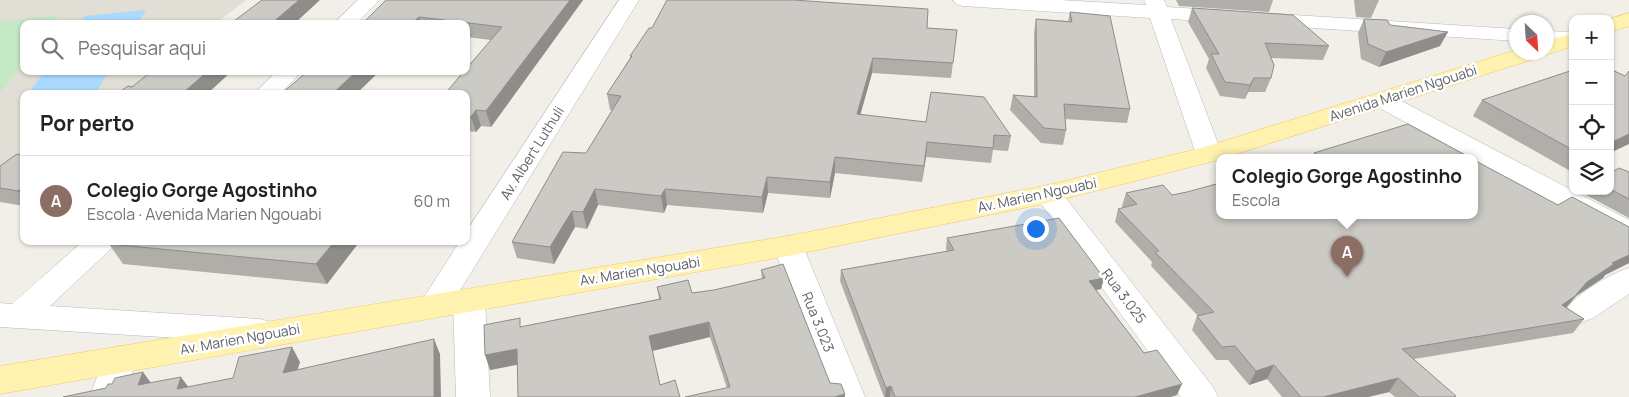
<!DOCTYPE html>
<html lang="pt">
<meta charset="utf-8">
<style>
:root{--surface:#fff;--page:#f6f6f6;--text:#222;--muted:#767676;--line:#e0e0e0;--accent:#ea580c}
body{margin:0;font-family:Manrope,sans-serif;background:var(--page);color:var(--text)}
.controls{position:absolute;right:15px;top:15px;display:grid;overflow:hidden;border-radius:10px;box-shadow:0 1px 4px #0004}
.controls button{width:45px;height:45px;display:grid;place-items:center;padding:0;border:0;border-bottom:1px solid var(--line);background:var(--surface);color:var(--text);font:25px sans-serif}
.compass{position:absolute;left:1509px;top:15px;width:45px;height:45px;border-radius:50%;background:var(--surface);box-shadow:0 1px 4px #0004;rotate:155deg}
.you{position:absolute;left:1035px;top:228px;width:18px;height:18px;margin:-12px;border:4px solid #fff;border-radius:50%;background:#1a73e8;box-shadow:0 0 0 8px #1a73e833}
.badge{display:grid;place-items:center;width:32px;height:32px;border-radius:50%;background:var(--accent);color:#fff;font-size:16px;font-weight:700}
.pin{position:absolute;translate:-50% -41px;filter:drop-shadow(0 1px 2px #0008)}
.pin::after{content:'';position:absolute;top:26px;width:18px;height:15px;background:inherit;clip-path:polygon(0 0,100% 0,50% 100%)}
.popup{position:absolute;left:1216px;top:154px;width:262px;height:65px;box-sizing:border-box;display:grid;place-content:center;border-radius:10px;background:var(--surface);filter:drop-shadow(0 1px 4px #0005);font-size:16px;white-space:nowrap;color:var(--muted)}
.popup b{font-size:19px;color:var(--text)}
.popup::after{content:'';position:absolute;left:50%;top:100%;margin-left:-10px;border:10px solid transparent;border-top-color:var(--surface)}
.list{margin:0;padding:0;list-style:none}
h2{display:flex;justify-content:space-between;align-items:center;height:65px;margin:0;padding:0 20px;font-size:21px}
h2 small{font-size:16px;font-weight:400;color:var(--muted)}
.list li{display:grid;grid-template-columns:32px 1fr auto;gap:15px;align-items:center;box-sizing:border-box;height:90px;padding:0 20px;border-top:1px solid var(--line)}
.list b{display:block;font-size:19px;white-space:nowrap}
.list p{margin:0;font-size:16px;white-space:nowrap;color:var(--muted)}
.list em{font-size:16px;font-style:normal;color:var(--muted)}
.icon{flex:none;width:28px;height:28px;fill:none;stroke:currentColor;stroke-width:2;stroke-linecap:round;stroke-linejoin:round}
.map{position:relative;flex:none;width:1629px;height:397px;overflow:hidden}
.search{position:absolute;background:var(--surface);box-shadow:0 1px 4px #0004;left:20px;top:20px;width:450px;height:55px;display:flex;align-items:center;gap:12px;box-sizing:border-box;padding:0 18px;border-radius:10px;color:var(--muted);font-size:19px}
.panel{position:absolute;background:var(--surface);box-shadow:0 1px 4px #0004;left:20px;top:90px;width:450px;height:155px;border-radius:10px}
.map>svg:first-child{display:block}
.education{fill:#e1ded6}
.green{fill:#c5e8c5}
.water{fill:#aadaff}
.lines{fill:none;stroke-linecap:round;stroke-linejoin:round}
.minor-casing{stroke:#b5b8bc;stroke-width:1}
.major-casing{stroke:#f2c960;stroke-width:1}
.minor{fill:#fff;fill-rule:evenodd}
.major{fill:#fff2af;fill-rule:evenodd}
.wall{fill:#afaea9}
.shaded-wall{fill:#8f8d8a}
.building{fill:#cccac5;stroke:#8f8d8a}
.labels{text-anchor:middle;stroke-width:5;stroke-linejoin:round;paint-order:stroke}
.street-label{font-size:14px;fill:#5f6368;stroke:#fff}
</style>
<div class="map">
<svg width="1629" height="397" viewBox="0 0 1629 397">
<rect width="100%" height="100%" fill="#f1efe8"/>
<path class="education" d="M0,0H246L215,24H24V71H153L124,94H24V170L0,189Z"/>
<path class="green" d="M59,15L52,24H24V62L0,93V22Z"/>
<g class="water">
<path d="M146,10L138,24H79L85,16Z"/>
<path d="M45,71H109L95,94H28Z"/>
</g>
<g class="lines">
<defs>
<g id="minor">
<path d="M358,0H380L356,24H333Z"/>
<path d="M619,0H639L459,292L469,289L480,292L485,300L490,397H456L453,301L446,313L435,317L424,313L419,305L460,241H466V232Z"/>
<path d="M953,0H1060L1146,5L1144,0H1164L1167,7L1516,29V41L1171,19L1222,154L1218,160L1209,162L1200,160L1196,154L1150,18L963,6L956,4Z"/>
<path d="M1546,31L1573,32V45L1546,44Z"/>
<path d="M277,71H302L280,94H254Z"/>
<path d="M1382,93L1390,95L1629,220V242L1619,239L1474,160V158H1471L1374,105L1370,100L1374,95Z"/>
<path d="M1048,185L1058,188L1213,387L1218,397H1181L1034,194L1038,188Z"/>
<path d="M788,236L798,239L803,246L865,397H831L773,246L778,239Z"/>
<path d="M83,241H116L112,248L50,306L260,319L271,322L276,331L271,340L260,343L0,327V303L12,304Z"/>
<path d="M1629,268V294L1593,318L1582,322L1571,318L1566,310C1575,294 1612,273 1629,268Z"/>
<path d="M120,346L132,350L137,359L123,397H89L108,350Z"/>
</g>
<g id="major">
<path d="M1629,13V26L1610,32V19Z"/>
<path d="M1573,33V46L1546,55L1542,54L1540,57L1218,160L1048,203L788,256L0,394V366L788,236L1048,185L1201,148L1516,50V52H1546V41Z"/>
</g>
</defs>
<use href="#minor" class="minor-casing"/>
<use href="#major" class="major-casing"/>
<use href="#minor" class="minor"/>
<use href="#major" class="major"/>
</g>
<g class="wall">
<path d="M386,0H583L491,127L481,126L476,132L466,131V94L491,40L466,37V24H362Z"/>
<path d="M1176,0H1273L1269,12L1179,6Z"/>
<path d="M1354,0H1379L1371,18L1356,17Z"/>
<path d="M1192,8L1329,46L1323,60L1271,58V78L1265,92H1248L1245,99L1220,96L1206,68L1209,59L1188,22Z"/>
<path d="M1070,12L1130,109L1127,123L1065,119L1066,130L1063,145L1041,143L1010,110L1013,95L1034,97V33L1036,19L1068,21Z"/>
<path d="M1364,19L1440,46L1379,67L1361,59L1358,33Z"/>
<path d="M927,28L957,30L951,78L872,73L860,115L1011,136L1008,151L993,150L991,163L926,157L922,182L835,173L830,198L768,193L763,213L667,205L664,213L598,205L587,229L575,227L554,264L517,258L512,242L586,153L612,110H610L607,94L630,58V56Z"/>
<path d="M1573,70V172H1572L1473,116L1482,100Z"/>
<path d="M24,156V206L0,202V166Z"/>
<path d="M1629,172V218L1586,195L1589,191H1610V173Z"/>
<path d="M1126,193L1172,195L1558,205L1629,227V263L1605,275L1603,278L1576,296L1566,308L1584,319L1573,333L1414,359L1455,397H1395L1389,392L1368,397H1282L1267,379L1249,385L1228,360H1216L1192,330L1197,316H1198L1151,266L1152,262L1115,222L1118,209L1123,208L1122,206Z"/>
<path d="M947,238L1104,278L1101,289L1096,290L1144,353L1177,395L1170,397H884L840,281L841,270L947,252L946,248Z"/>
<path d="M112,241H360L327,284L123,264L109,244Z"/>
<path d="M761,270L830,383L727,388L710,337L652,351L660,385L680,397L517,364L490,370L522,327L659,299L657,287L692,293L714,290L762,279Z"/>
</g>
<g class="shaded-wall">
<path d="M299,0H320L294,24H271Z"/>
<path d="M570,0H583L491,127L486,111Z"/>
<path d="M419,17L421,24H411Z"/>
<path d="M1448,32L1440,46L1379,67L1386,52Z"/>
<path d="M873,58L872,73L856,130L857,114Z"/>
<path d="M208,71H232L207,94H185L184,92Z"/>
<path d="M357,71H380L356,94H332Z"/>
<path d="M1254,78L1245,99L1250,85Z"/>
<path d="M476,110L481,126L476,132L471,117Z"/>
<path d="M1629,134V144L1610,153V143Z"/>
<path d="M927,142L926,157L922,182Z"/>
<path d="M835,157V173L830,198V182Z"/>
<path d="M767,177L768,193L763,213L762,197Z"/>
<path d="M24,187V198L18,191Z"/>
<path d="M595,189L598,205L587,229L583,212Z"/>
<path d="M665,189L667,205L664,213L661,196Z"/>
<path d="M572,211L575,227L554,264L550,247Z"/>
<path d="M335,241H360L327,284L316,264Z"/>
<path d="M1629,255V263L1605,275L1603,278L1576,296L1564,310L1562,305L1587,282L1612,263Z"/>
<path d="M1104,278L1101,289L1086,292L1089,281Z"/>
<path d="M709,322L710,337L652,351L649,336Z"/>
<path d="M434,339L440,354L441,397H434Z"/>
<path d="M292,347L300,362L292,388L283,373Z"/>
<path d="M517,349L521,364L490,370L485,355Z"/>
<path d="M1274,365L1267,379L1249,385L1256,371Z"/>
<path d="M143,372L154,387L138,385Z"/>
<path d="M181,377L192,392L177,389Z"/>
<path d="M1398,378L1389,392L1368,397H1323Z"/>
<path d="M1182,384L1177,395L1170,397H1135Z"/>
<path d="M891,386L890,397H885L886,388Z"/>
<path d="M845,394V397H834Z"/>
</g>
<g class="building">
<path d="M262,0H299L271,24H230Z"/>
<path d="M386,0H570L486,111L476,110L471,117L466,116V94H445L464,71H466V69L502,27L419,17L411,24H362Z"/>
<path d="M667,0H793L928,9L927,28L957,30L953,63L873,58L857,114L926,122L931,92L984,97L1011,136L994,135L993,148L927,142L924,166L835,157L830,182L767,177L762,197L665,189L661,196L595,189L583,212L572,211L550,247L512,242L563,152L586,153L621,96L607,94L632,56H630L649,28H652Z"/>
<path d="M1192,8L1293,15L1329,46L1265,43L1274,65L1271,78H1254L1250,85L1225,82L1211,54H1219Z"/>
<path d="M1070,12L1110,16L1130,109L1064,104L1066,130L1044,128L1013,95L1037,97L1036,19L1072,22Z"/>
<path d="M1364,19L1387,20L1390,25L1448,32L1386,52L1368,44Z"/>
<path d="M1610,69L1625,76L1629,71V134L1610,143Z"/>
<path d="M1573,70V150L1482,100Z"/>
<path d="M152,71H208L184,92L187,93L185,94H117L128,86L132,87Z"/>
<path d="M308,71H357L332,94H281Z"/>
<path d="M1408,124L1471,158H1307L1317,155L1314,153Z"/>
<path d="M17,154L24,156V187L18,191L0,188V166Z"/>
<path d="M1474,160L1558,205L1572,197L1629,227V255L1612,263L1614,264L1587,282L1575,296L1562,305L1584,319L1402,349L1456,396L1453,397H1419L1398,378L1323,397H1301L1274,365L1256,371L1235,346L1222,347L1197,316L1214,312L1155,252L1159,251L1118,209L1137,204L1126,193L1163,185L1172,195L1187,192L1220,183V216H1474Z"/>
<path d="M1619,168L1629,172V199L1610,189V173Z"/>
<path d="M1059,218L1104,278L1089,281L1144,353L1157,350L1182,384L1135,397H895L891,386L886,388L841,270L954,250L947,238Z"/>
<path d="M112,241H335L316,264L109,244Z"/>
<path d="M783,264L830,383L841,384L845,394L834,397H685L730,387L709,322L649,336L660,385L675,380L680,397H518L517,349L485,355L484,325L520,318V327L661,299L657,287L688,280L692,293L714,290L765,278L761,270Z"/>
<path d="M434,339V397H63L106,388L108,384H112L115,378L143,372L138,385L181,377L177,389L233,378L239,357L292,347L283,373Z"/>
</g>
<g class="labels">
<g class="street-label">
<text transform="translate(1403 93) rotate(-18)" y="5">Avenida Marien Ngouabi</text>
<text transform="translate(532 153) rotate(-58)" y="5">Av. Albert Luthuli</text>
<text transform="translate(1037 195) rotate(-12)" y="5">Av. Marien Ngouabi</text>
<text transform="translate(640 271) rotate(-9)" y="5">Av. Marien Ngouabi</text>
<text transform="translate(1124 296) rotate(53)" y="5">Rua 3.025</text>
<text transform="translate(818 322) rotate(68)" y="5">Rua 3.023</text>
<text transform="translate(240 339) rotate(-10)" y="5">Av. Marien Ngouabi</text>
</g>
</g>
</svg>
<div class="controls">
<button>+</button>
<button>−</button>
<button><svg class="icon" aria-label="locate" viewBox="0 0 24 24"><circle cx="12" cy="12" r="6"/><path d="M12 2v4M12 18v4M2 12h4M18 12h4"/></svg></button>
<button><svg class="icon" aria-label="layers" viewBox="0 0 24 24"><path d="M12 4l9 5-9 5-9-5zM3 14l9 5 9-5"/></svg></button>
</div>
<svg class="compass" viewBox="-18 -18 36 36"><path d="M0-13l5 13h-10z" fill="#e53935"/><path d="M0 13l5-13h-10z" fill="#767676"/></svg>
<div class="you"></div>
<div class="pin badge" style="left:1347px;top:277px;background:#8d6e63">A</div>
<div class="popup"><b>Colegio Gorge Agostinho</b>Escola</div>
<div class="search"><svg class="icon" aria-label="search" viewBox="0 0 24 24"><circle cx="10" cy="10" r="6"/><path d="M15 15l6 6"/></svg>Pesquisar aqui</div>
<section class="panel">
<h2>Por perto<small></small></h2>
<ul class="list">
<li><span class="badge" style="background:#8d6e63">A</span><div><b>Colegio Gorge Agostinho</b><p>Escola · Avenida Marien Ngouabi</p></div><em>60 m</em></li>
</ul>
</section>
</div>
